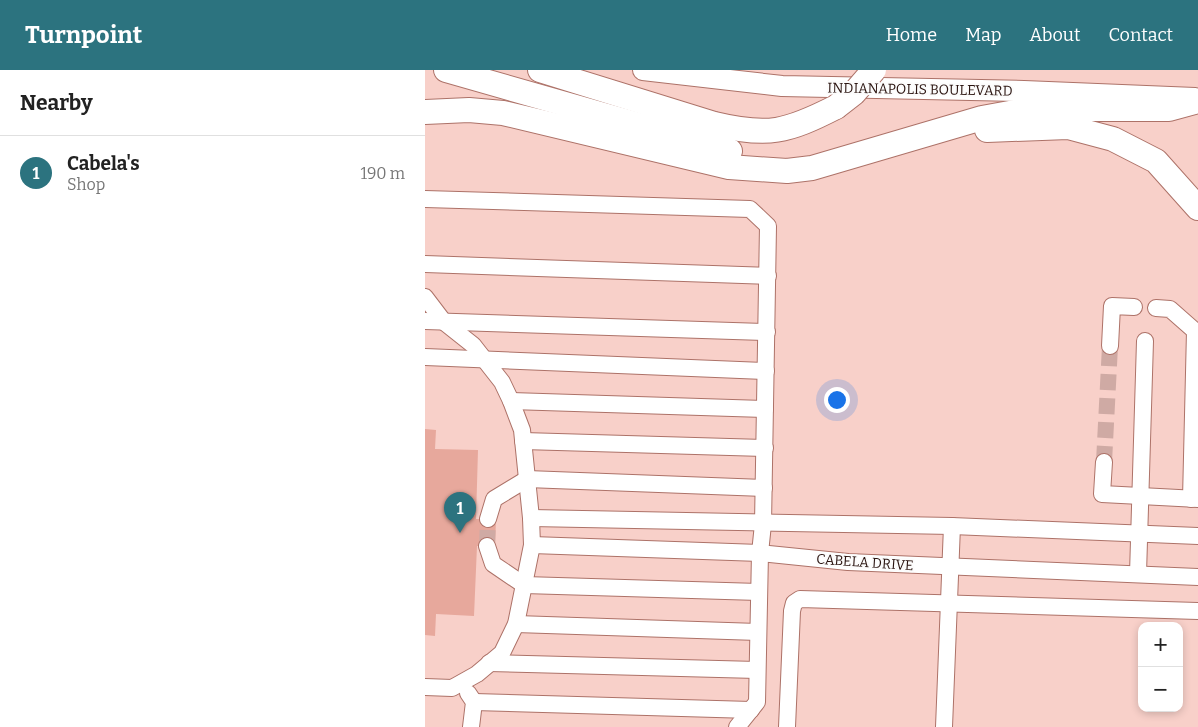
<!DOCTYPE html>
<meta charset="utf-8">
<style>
:root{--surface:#fff;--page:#f2f2f2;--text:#222;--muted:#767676;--line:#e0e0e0;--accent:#2c737f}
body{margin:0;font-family:Bitter,serif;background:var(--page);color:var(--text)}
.controls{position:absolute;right:15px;bottom:15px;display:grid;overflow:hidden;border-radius:10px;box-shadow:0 2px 8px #0003}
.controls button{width:45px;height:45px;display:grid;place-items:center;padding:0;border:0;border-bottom:1px solid var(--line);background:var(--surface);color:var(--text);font:25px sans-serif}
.you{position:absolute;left:411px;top:329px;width:18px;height:18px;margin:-12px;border:4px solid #fff;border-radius:50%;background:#1a73e8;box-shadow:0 0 0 8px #1a73e833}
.badge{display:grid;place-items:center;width:32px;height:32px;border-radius:50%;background:var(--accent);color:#fff;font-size:16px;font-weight:700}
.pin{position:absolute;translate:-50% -41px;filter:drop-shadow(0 1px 2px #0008)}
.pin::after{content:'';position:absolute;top:26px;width:18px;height:15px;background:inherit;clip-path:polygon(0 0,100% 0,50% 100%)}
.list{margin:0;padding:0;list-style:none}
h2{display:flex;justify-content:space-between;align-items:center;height:65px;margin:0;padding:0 20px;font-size:21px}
h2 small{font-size:16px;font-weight:400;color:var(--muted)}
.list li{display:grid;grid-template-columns:32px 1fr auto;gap:15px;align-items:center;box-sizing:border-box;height:75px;padding:0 20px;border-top:1px solid var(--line)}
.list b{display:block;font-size:19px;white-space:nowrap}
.list p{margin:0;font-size:16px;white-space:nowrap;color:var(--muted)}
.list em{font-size:16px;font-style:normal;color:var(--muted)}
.map{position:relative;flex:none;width:773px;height:657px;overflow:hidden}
header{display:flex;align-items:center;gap:30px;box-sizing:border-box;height:70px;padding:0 25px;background:var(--accent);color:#fff}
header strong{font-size:24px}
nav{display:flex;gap:28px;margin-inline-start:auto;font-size:18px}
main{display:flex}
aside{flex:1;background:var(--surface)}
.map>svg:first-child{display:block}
.building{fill:#e7a89c}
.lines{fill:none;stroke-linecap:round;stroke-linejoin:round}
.minor-tunnel{stroke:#cfaaa4;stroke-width:16;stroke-dasharray:16 8;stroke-linecap:butt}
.minor-casing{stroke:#ad7268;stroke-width:18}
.major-casing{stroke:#ad7268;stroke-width:22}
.highway-casing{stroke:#ad7268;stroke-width:26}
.minor{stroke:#fff;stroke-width:16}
.major{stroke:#fff;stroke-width:20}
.highway{stroke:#fff;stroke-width:24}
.highway-bridge-casing{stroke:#ad7268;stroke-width:26;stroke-linecap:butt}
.highway-bridge{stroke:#fff;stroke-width:24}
.labels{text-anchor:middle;stroke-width:4;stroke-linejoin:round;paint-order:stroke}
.street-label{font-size:14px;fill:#2a1410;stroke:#fcfcfc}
</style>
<header>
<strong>Turnpoint</strong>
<nav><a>Home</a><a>Map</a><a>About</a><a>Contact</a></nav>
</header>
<main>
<aside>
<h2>Nearby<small></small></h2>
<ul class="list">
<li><span class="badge">1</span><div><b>Cabela's</b><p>Shop</p></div><em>190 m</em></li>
</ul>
</aside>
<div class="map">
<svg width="773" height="657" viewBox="0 0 773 657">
<rect width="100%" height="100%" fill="#f8d0c9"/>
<path class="building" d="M0,359L11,360L10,379L53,380L51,449H71L70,477L52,476L49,546L11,544L10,566L0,565Z"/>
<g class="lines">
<g class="minor-tunnel">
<path d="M679,392L685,276"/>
<path d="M62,476L63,449"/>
</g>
<defs>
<g id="minor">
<path d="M0,129L325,139L343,156L338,454L335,483L332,632L312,657"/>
<path d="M0,194L343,206"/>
<path d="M0,227L19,252L48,275L77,312L86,331L97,360L106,448L107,475L91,554L77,583L52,604L27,618L0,617"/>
<path d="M731,238L745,239L770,261L766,429"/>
<path d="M0,251L342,262"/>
<path d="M685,276L687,236L709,237"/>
<path d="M0,287L341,301"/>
<path d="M86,331L340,339"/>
<path d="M98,371L340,378"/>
<path d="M679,392L677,424L773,429"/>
<path d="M106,448L527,456L773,466"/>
<path d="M63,449L69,429L102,409L339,418"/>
<path d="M107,475L335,483L423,492L773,507"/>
<path d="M62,476L68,494L99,515L334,522"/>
<path d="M713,504L720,271"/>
<path d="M91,554L333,562"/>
<path d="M64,593L332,600"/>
<path d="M43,623L49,632L46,657"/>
<path d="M49,632L326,640"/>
<path d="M362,657L367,541L369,533L375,529L773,541"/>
<path d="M519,657L527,456"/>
</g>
<path id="major" d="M218,0L357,16L599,21L770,28"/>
<g id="highway">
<path d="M21,0L305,81"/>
<path d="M115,0L289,54C343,67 362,62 411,37"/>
<path d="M0,42L44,40L78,43L304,97L362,101L387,98L557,48L590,42L613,39H744L773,31"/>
<path d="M562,60L643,57L688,69L731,91L773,138"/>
</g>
</defs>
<use href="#minor" class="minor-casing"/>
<use href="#major" class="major-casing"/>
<use href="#highway" class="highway-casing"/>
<use href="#minor" class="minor"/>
<use href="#major" class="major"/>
<use href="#highway" class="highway"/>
<defs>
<path id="highway-bridge" d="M411,37L429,23L449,0"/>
</defs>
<use href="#highway-bridge" class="highway-bridge-casing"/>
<use href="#highway-bridge" class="highway-bridge"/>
</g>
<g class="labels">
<g class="street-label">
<text transform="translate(495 19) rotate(1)" y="5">INDIANAPOLIS BOULEVARD</text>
<text transform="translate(440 492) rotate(4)" y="5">CABELA DRIVE</text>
</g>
</g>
</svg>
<div class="controls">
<button>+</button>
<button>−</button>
</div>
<div class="you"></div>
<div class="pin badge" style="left:35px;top:463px">1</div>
</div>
</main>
